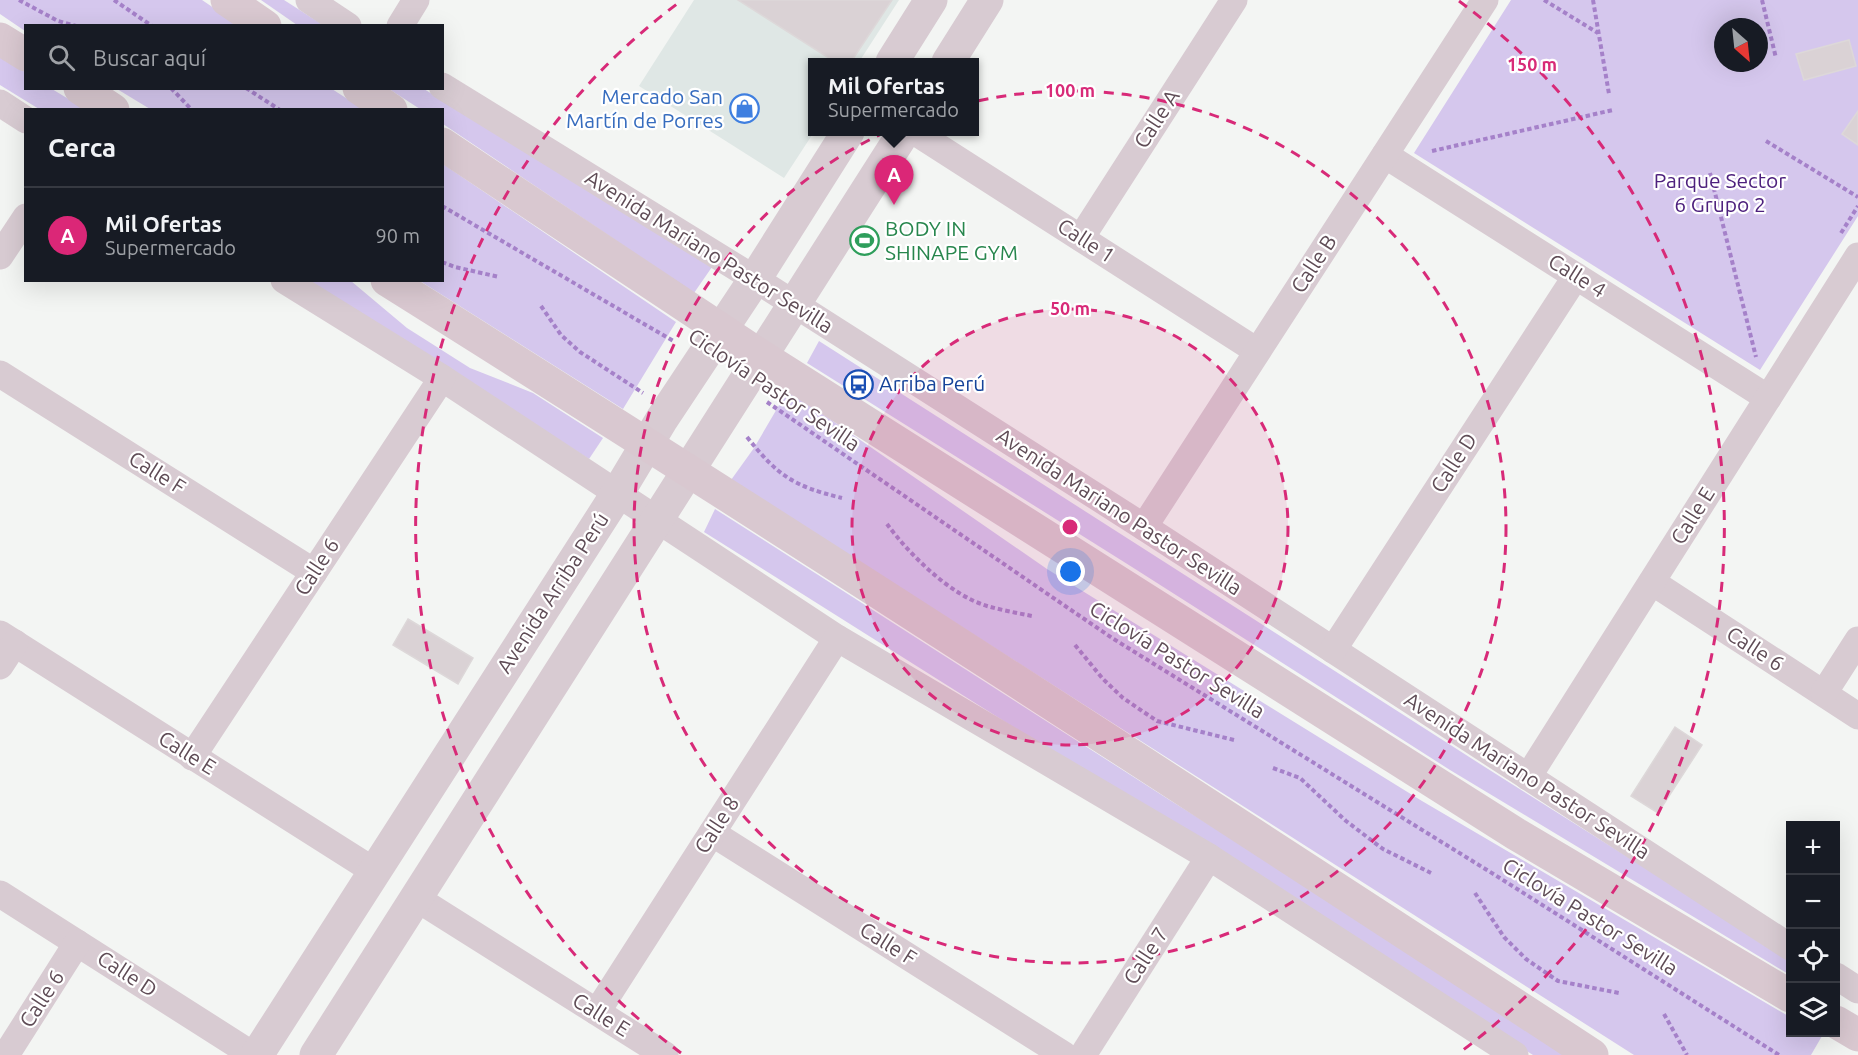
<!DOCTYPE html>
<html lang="es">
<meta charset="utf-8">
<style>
:root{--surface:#171b24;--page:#20242c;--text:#f1f3f6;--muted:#9ea1a6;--line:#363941;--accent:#db2777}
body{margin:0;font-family:Ubuntu,sans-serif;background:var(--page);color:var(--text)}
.controls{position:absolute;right:18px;bottom:18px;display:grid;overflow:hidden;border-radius:0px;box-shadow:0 6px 24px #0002}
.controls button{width:54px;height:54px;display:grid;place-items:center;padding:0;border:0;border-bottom:2px solid var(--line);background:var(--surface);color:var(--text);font:30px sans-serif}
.compass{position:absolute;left:1714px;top:18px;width:54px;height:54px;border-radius:50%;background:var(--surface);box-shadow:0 6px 24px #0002;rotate:153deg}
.you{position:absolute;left:1071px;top:572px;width:21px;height:21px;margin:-15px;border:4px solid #fff;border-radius:50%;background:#1a73e8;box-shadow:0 0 0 9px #1a73e833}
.badge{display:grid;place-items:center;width:39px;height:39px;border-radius:50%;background:var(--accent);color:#fff;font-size:20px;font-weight:700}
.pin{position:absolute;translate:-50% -50px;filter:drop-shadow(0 2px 3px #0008)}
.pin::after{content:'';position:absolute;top:32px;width:21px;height:18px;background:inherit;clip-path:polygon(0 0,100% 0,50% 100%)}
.popup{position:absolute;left:808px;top:58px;width:171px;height:78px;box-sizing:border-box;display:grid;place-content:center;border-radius:0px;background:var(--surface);filter:drop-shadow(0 2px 4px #0005);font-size:20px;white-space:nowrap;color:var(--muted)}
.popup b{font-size:22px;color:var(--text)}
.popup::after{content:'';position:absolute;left:50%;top:100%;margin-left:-12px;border:12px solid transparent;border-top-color:var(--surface)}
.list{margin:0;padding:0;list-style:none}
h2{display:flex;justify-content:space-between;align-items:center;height:78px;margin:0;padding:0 24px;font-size:26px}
h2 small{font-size:20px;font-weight:400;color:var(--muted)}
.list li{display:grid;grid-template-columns:39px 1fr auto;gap:18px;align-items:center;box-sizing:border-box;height:96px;padding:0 24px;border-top:2px solid var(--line)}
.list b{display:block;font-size:22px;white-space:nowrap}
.list p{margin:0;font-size:20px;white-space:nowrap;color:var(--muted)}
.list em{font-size:20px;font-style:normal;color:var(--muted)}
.icon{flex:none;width:33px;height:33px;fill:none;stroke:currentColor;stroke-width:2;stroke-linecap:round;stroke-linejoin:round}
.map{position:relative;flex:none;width:1858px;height:1055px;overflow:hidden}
.search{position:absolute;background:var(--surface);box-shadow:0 6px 24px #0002;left:24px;top:24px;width:420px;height:66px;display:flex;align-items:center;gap:15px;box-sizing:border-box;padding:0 21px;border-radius:0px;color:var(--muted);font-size:22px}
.panel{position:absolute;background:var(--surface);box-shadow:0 6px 24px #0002;left:24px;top:108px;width:420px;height:174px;border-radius:0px}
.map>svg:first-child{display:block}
.commercial{fill:#dfe7e5}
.green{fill:#d5c7ed;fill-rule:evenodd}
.building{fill:#dad2d5;stroke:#ddd8d9;stroke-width:1.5}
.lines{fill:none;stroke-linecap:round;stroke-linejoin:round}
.path{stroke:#a581c9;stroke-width:4;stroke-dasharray:4.5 3;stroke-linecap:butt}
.minor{stroke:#d8cbd2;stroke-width:27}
.tertiary{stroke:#d8cbd2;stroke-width:33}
.secondary{stroke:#d9c8d0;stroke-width:33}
.ring{fill:none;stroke:#d82a78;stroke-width:3;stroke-dasharray:10 8}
.labels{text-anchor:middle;stroke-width:4.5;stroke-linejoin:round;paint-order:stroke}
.shop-label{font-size:21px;fill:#366cbe;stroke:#fff;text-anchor:end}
.street-label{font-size:21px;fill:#5f4c56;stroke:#fff}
.park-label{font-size:21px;fill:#4d207d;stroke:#fff}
.leisure-label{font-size:21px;fill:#27864d;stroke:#fff;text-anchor:start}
.transit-label{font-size:21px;fill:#164399;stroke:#fff;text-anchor:start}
.centre{fill:#d82a78;stroke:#fff;stroke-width:3}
.ring-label{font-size:18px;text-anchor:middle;font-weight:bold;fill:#d82a78;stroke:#fff;stroke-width:4.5;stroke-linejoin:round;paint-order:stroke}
</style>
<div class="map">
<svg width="1858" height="1055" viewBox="0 0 1858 1055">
<rect width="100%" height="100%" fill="#f3f5f3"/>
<path class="commercial" d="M694,0H899L859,62H813L814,132L784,178L639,86Z"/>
<g class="green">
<path d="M0,0H202L239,25L26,26L25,31L0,14Z"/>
<path d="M261,0H284L323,25H297Z"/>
<path d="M1511,0H1858V216L1760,370L1414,153ZM1723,27H1759V63H1723Z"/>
<path d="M0,56L25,72L26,88L52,89L85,109H39L0,85Z"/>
<path d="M117,89H332L363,109H150Z"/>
<path d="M389,89H424L712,267L694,293L443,124L442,110L420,109Z"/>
<path d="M443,164L676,322L623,409L420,281L442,280Z"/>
<path d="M308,281H351L407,328L470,368L533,393L603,438L589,459Z"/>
<path d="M819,341L1488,769L1790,959V975L1450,770L1132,567L807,363Z"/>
<path d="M788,390L1047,569L1422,801L1790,1017V1032L1817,1033L1822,1036L1811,1055H1634L731,480L754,448Z"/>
<path d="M715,509L1168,799L1393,939L1570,1055H1533L704,532Z"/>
</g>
<g class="building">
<path d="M738,0H892L851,62H835Z"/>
<path d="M1849,40L1856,66L1804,80L1796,54Z"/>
<path d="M1858,111V145L1842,134Z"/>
<path d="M408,619L473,658L458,684L393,645Z"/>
<path d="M1675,727L1702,745L1658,813L1631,796Z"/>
</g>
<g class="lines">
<g class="path">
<path d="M19,0L58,21L76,26"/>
<path d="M114,0L152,26"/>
<path d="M1544,0L1598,33"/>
<path d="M1593,0L1609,94"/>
<path d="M1762,0L1776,58"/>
<path d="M171,88L192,110"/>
<path d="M246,88L280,110"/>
<path d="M1766,141L1858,197"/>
<path d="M1432,151L1613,110"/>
<path d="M1710,173L1756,357"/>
<path d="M442,206L675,342"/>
<path d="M1841,233L1858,206"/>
<path d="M442,262L455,267L499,277"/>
<path d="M541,306L561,335L580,352L643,393"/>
<path d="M767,402L1112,638L1495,875L1779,1055"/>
<path d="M747,437C778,476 793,486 842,498"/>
<path d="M887,524C909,554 950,595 987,606C1001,610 1017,613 1032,616"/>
<path d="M1075,645L1103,679L1123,698L1157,721L1234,740"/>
<path d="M1273,768L1300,778L1346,821L1383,849L1431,873"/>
<path d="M1475,893L1504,937L1526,959L1558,981L1619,993"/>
<path d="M1664,1014L1687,1055"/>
</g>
<g class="minor">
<path d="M309,0L348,26"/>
<path d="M400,26L416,0"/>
<path d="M442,86L755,279L1144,527L1790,947"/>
<path d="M0,103L26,120"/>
<path d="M915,132L1257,351"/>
<path d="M1385,155L1768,398"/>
<path d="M1081,238L1234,0"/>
<path d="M0,256L26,217"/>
<path d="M284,280L442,378L837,638L1209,857L1515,1055"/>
<path d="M0,374L314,572"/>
<path d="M1144,527L1485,0"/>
<path d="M1652,582L1858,716"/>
<path d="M0,634L374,871"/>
<path d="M1333,650L1576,276"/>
<path d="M0,666L15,643"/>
<path d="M1824,693L1858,640"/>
<path d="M192,757L442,378"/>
<path d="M1528,777L1858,256"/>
<path d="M712,833L1064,1055"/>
<path d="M0,894L253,1055"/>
<path d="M416,898L665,1055"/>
<path d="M1836,976L1858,990"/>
<path d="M597,1012L837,638"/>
<path d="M6,1055L77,943"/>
<path d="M1083,1055L1209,857"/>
</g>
<g class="tertiary">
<path d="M892,62L931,0"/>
<path d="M948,62L987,0"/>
<path d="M257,1055L617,494L662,419L755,279L848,132"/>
<path d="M316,1055L904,132"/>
</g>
<g class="secondary">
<path d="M227,0L265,26"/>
<path d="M0,39L26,55"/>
<path d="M80,88L113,110"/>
<path d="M359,88L391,110"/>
<path d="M442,144L761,356L1516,834L1790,996"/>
<path d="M387,280C792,534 1192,794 1592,1055"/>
<path d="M1836,1022L1858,1035"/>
</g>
</g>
<circle cx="1070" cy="527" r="218" fill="#d82a78" fill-opacity=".12"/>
<g class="ring">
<circle cx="1070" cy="527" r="218"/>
<circle cx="1070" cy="527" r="436"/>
<path d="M681 1053A654 654 0 0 1 681 1M1459 1A654 654 0 0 1 1459 1053"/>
</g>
<defs>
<symbol id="shop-ring" viewBox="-11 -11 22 22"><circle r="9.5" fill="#fff" stroke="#3f7fe0" stroke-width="1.5"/><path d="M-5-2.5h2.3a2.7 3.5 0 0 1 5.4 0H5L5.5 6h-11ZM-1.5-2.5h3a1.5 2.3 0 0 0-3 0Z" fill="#3f7fe0"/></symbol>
<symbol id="stadium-ring" viewBox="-11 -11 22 22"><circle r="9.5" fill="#fff" stroke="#2e9e5b" stroke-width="1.5"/><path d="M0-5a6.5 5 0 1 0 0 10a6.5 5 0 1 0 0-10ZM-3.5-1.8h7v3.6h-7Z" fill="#2e9e5b"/></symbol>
<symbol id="bus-ring" viewBox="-11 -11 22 22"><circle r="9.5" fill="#fff" stroke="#1a4fb4" stroke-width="1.5"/><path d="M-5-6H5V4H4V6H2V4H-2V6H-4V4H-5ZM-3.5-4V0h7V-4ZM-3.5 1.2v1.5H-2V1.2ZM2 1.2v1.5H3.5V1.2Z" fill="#1a4fb4"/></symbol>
</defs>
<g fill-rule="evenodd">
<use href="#shop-ring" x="728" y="92" width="33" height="33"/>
<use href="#stadium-ring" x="848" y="224" width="33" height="33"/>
<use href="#bus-ring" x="842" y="368" width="33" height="33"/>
</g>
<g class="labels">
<g class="shop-label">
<text x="723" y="104">Mercado San<tspan x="723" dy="24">Martín de Porres</tspan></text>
</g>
<g class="street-label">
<text transform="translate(1157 119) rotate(-57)" y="7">Calle A</text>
<text transform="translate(1086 241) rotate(33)" y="7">Calle 1</text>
<text transform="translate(709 252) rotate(32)" y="7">Avenida Mariano Pastor Sevilla</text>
<text transform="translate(1314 264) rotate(-57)" y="7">Calle B</text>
<text transform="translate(1577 276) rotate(32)" y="7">Calle 4</text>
<text transform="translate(774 390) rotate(34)" y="7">Ciclovía Pastor Sevilla</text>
<text transform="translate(1454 463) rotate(-57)" y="7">Calle D</text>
<text transform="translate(157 473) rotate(32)" y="7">Calle F</text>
<text transform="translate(1119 512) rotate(33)" y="7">Avenida Mariano Pastor Sevilla</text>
<text transform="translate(1693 516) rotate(-58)" y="7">Calle E</text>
<text transform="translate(317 567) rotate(-57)" y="7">Calle 6</text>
<text transform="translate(553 593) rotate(-57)" y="7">Avenida Arriba Perú</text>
<text transform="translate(1755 649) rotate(33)" y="7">Calle 6</text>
<text transform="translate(1177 660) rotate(32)" y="7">Ciclovía Pastor Sevilla</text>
<text transform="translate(187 753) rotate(32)" y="7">Calle E</text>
<text transform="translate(1527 776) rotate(33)" y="7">Avenida Mariano Pastor Sevilla</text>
<text transform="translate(717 825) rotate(-57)" y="7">Calle 8</text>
<text transform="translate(1590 917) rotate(32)" y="7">Ciclovía Pastor Sevilla</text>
<text transform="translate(888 944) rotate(32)" y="7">Calle F</text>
<text transform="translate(1146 956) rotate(-57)" y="7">Calle 7</text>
<text transform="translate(127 974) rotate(33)" y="7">Calle D</text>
<text transform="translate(42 999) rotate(-57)" y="7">Calle 6</text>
<text transform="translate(601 1015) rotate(32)" y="7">Calle E</text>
</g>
<g class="park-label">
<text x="1720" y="188">Parque Sector<tspan x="1720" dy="24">6 Grupo 2</tspan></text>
</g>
<g class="leisure-label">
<text x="885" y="236">BODY IN<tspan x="885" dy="24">SHINAPE GYM</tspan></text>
</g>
<g class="transit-label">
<text x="879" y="391">Arriba Perú</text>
</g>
</g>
<circle cx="1070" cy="527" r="9" class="centre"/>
<g class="ring-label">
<text x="1532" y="71">150 m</text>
<text x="1070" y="97">100 m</text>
<text x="1070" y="315">50 m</text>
</g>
</svg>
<div class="controls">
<button>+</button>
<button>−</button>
<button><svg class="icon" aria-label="locate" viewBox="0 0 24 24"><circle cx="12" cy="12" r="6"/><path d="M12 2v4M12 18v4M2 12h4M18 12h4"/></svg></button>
<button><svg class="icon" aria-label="layers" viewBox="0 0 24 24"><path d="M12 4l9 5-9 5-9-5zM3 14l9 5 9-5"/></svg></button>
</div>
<svg class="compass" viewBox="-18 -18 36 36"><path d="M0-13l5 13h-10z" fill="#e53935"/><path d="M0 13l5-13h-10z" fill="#9ea1a6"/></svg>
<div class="you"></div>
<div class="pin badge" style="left:894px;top:205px">A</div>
<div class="popup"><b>Mil Ofertas</b>Supermercado</div>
<div class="search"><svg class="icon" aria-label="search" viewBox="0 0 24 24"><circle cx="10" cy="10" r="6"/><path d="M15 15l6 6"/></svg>Buscar aquí</div>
<section class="panel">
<h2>Cerca<small></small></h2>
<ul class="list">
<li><span class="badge">A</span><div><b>Mil Ofertas</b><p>Supermercado</p></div><em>90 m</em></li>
</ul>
</section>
</div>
